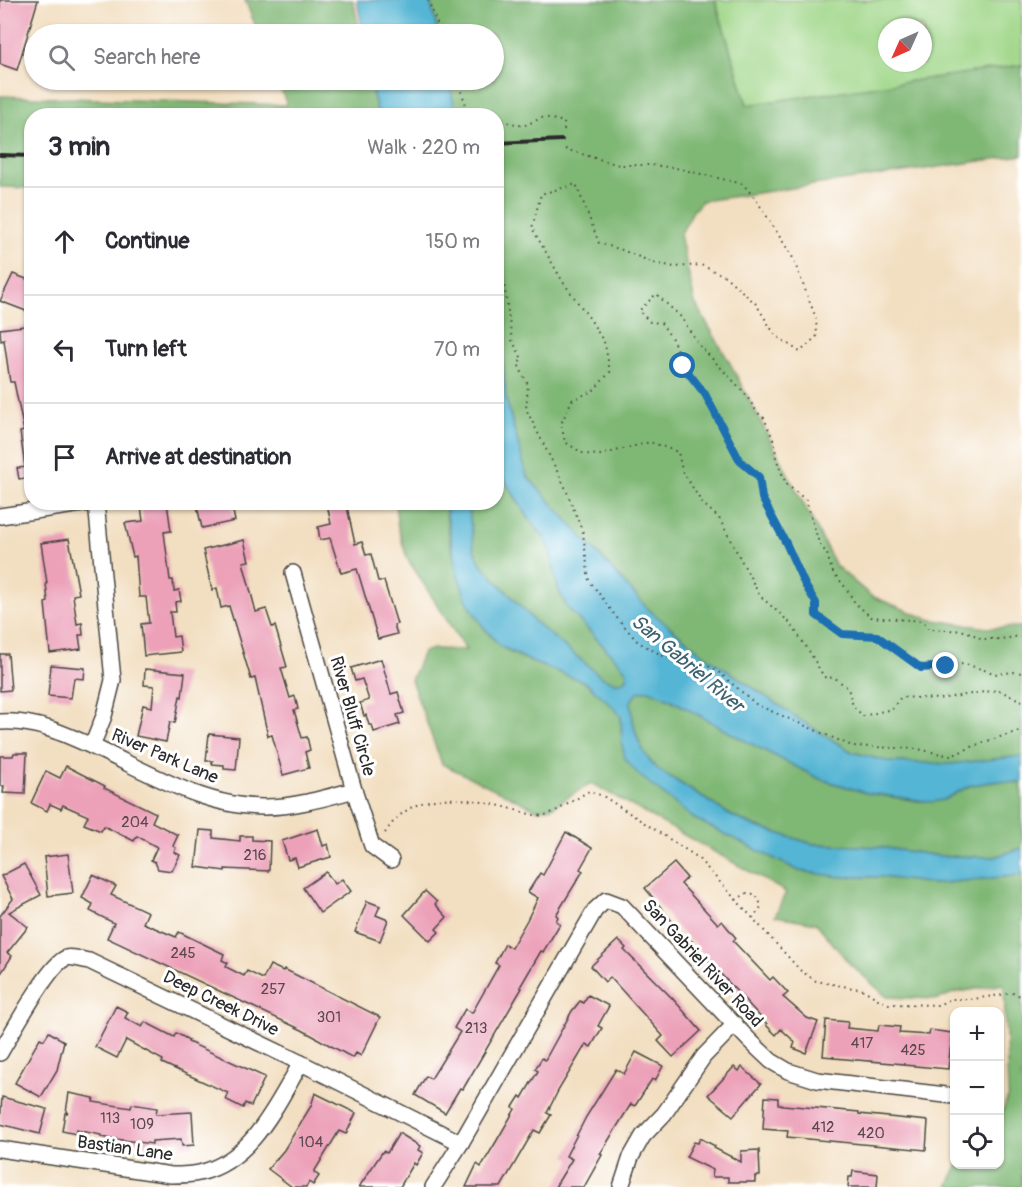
<!DOCTYPE html>
<meta charset="utf-8">
<style>
:root{--surface:#fff;--page:#f2f2f3;--text:#2b2b33;--muted:#7c7c81;--line:#e1e1e2}
body{margin:0;font-family:Pangolin,sans-serif;background:var(--page);color:var(--text)}
.controls{position:absolute;right:18px;bottom:18px;display:grid;overflow:hidden;border-radius:12px;box-shadow:0 2px 4px #0004}
.controls button{width:54px;height:54px;display:grid;place-items:center;padding:0;border:0;border-bottom:2px solid var(--line);background:var(--surface);color:var(--text);font:30px sans-serif}
.compass{position:absolute;left:878px;top:18px;width:54px;height:54px;border-radius:50%;background:var(--surface);box-shadow:0 2px 4px #0004;rotate:225deg}
.stop{position:absolute;width:18px;height:18px;margin:-14px;border:4px solid #1f6fb2;border-radius:50%;background:#fff}
.stop.end{background:#1f6fb2;border-color:#fff;box-shadow:0 2px 6px #0008}
.list{margin:0;padding:0;list-style:none}
h2{display:flex;justify-content:space-between;align-items:center;height:78px;margin:0;padding:0 24px;font-size:26px}
h2 small{font-size:20px;font-weight:400;color:var(--muted)}
.list li{display:grid;grid-template-columns:39px 1fr auto;gap:18px;align-items:center;box-sizing:border-box;height:108px;padding:0 24px;border-top:2px solid var(--line)}
.list b{display:block;font-size:22px;white-space:nowrap}
.list em{font-size:20px;font-style:normal;color:var(--muted)}
.icon{flex:none;width:33px;height:33px;fill:none;stroke:currentColor;stroke-width:2;stroke-linecap:round;stroke-linejoin:round}
.map{position:relative;flex:none;width:1022px;height:1187px;overflow:hidden}
.search{position:absolute;background:var(--surface);box-shadow:0 2px 4px #0004;left:24px;top:24px;width:480px;height:66px;display:flex;align-items:center;gap:15px;box-sizing:border-box;padding:0 21px;border-radius:33px;color:var(--muted);font-size:22px}
.panel{position:absolute;background:var(--surface);box-shadow:0 2px 4px #0004;left:24px;top:108px;width:480px;height:402px;border-radius:24px}
.map>svg:first-child{display:block}
.green{fill:#9fd687;stroke:#658059;stroke-width:1.5;fill-rule:evenodd}
.forest{fill:#7fb774;stroke:#557150;stroke-width:1.5}
.water{fill:#55b5d4;stroke:#407080;stroke-width:1.5}
.building{fill:#eca1b9}
.lines{fill:none;stroke-linecap:round;stroke-linejoin:round}
.street-casing{stroke:#494641;stroke-width:18}
.path{stroke:#494641;stroke-width:2;stroke-dasharray:1.5 4.5;stroke-linecap:butt}
.street{stroke:#fff;stroke-width:15}
.rail{stroke:#2b2b2b;stroke-width:4}
.route{stroke:#1f6fb2;stroke-width:8}
.labels{text-anchor:middle;stroke-width:6;stroke-linejoin:round;paint-order:stroke}
.number-label{font-size:15px;fill:#5b484e}
.street-label{font-size:18px;fill:#2b2b2b;stroke:#fff}
.water-label{font-size:20px;font-style:italic;fill:#3c626f;stroke:#fff}
</style>
<div class="map">
<svg width="1022" height="1187" viewBox="0 0 1022 1187">
<rect width="100%" height="100%" fill="#fff"/>
<filter id="ink" filterUnits="userSpaceOnUse"><feTurbulence type="fractalNoise" baseFrequency=".0167" numOctaves="2"/><feDisplacementMap in="SourceGraphic" scale="12" xChannelSelector="R" yChannelSelector="G"/><feConvolveMatrix kernelMatrix="1 2 1 2 8 2 1 2 1" color-interpolation-filters="sRGB"/></filter>
<filter id="wash" filterUnits="userSpaceOnUse"><feTurbulence type="fractalNoise" baseFrequency=".008" numOctaves="4" result="noise"/><feDisplacementMap in="SourceGraphic" scale="24" xChannelSelector="R" yChannelSelector="G"/><feGaussianBlur stdDeviation="1.35" result="paint"/><feColorMatrix in="noise" values="0 0 0 0 0 0 0 0 0 0 0 0 0 0 0 0 0 1.4 0 .05"/><feComposite in="paint" operator="in"/></filter>
<g filter="url(#wash)">
<rect width="100%" height="100%" fill="#f2dec0"/>
<path class="green" d="M715,0H1022V65L747,105ZM887,27H923V63H887Z"/>
<g class="forest">
<path d="M245,0H353L360,34H259Z"/>
<path d="M430,0H715L747,105L1022,65V155L702,201L693,211L680,235L695,303L731,365L836,566L871,596L928,619L987,628L1022,627V756L951,764L890,762L852,752L808,725L703,654L648,609L527,476L506,399L497,304L496,116L456,115L449,80H494V34H438Z"/>
<path d="M277,80H369L378,115L32,116L31,188L0,187V96L287,105Z"/>
<path d="M497,468L533,525L544,537L550,550L558,589L567,607L625,669L627,674L626,680C618,684 611,681 603,678L536,623L481,564L474,549L468,503L496,502Z"/>
<path d="M395,503H445C450,552 460,610 500,645C508,653 522,658 532,662C549,670 568,673 584,682C598,689 610,704 621,716L622,744L693,818L799,871L842,877H881L934,884L1022,875V1187H948L958,1165L1000,1164V1119L1008,1096L1004,984L953,993L939,999L887,997L849,963L816,923L775,916L786,892L591,783L552,807L538,810L442,764L411,680L423,652L433,649L466,650L407,558L398,527Z"/>
<path d="M649,690L666,697L820,779L867,793L918,801L943,800L971,785L999,781L1022,783V848L995,857L940,856L879,847L813,844L754,826L730,815L656,768C638,750 632,726 631,701L638,692Z"/>
</g>
<g class="water">
<path d="M357,0H430L438,34H363Z"/>
<path d="M370,80H449L456,115H378Z"/>
<path d="M497,304L506,399L527,476L648,609L703,654L808,725L852,752L890,762L951,764L1022,756V783L999,781L971,785L943,800L932,802L867,793L820,779L736,736L666,697L649,690L638,692L631,701C632,726 638,750 656,768L730,815L754,826L813,844L879,847L940,856L995,857L1022,848V875L934,884L881,877H842L799,871L693,818L639,775L625,759L622,744L621,716L608,702L585,682L534,663L500,646L482,625L467,601L457,573L445,503H468L474,549L481,564L536,623L603,678C611,681 619,685 627,679V674L625,669L567,607L558,589L550,550L544,537L533,525L497,468Z"/>
</g>
<g id="blocks">
<g class="building">
<path d="M0,0H38L17,70L0,64Z"/>
<path d="M13,274L32,281V297L26,311L0,301Z"/>
<path d="M32,325V477L19,479L17,468L28,467H25L20,432L24,431L14,382H10L4,340L1,341L0,329Z"/>
<path d="M196,502H231L235,521L202,528Z"/>
<path d="M334,502H346L355,544L362,542L366,555L371,554L378,581H384L397,624L394,625L397,634L378,639L357,569L341,573L330,538L320,540L318,527L331,524L327,504Z"/>
<path d="M167,503L171,531L164,532L170,580H173L174,591L179,590L181,601L175,602L176,612H170L173,637L179,636L181,652L144,656L141,624L149,623L146,597H139L136,556L133,557L125,523L143,521L141,506Z"/>
<path d="M69,539L79,594L73,595L77,624L82,623L83,635H79L81,649L50,653L45,603L48,602L46,583H47L41,543Z"/>
<path d="M244,540L249,561L243,562L256,612L266,609L272,627L275,626L287,667L281,668L290,698L295,696L298,709L294,710L302,738L307,737L310,750L305,752L309,768L283,775L272,735L268,736L255,678L251,679L229,606L221,608L217,588L212,590L203,550Z"/>
<path d="M0,654H8L11,690L0,691Z"/>
<path d="M381,659L391,694L398,692L404,713L397,715L400,724L374,732L372,725H369L366,715L364,716L360,703L369,700L362,679L355,681L351,668Z"/>
<path d="M51,665L85,668L84,679L74,678L71,698L48,696Z"/>
<path d="M145,669L185,673L182,697L180,696L175,723L170,722L166,742L136,736L143,705L152,707L154,686L144,685Z"/>
<path d="M209,734L239,737L236,770L224,769V765L212,764L213,761H206Z"/>
<path d="M14,753H27L25,794L3,793L4,786H0V756H13Z"/>
<path d="M66,766L105,786L104,788L156,813L152,822L178,835L173,846L176,848L174,852L180,855L172,871L158,869L155,862L151,860L157,847L137,836L134,841L104,826L101,831L84,824L88,816L63,805L61,809L50,804L47,811L31,803L46,771L60,778Z"/>
<path d="M318,829L323,846L328,844L331,857L298,867L295,858L288,860L282,841Z"/>
<path d="M200,830L213,831V838L240,841V836H252V840L270,841L269,871L225,869V871L196,867Z"/>
<path d="M566,832L592,848L580,869L583,871L556,915L558,917L556,921L560,924L543,952L541,951L520,987L522,988L463,1089L460,1088L445,1113L415,1095L426,1076L431,1079L460,1032L454,1028L465,1009L472,1013L499,965L495,963L505,944L511,948L527,920L538,898L528,892L540,873L543,875Z"/>
<path d="M68,854L73,893L48,896L44,857Z"/>
<path d="M674,863L687,878L681,884L718,924L722,921L736,938L733,941L770,980L773,977L788,993L783,997L807,1018L818,1022L806,1053L793,1048L795,1042L781,1029L776,1035L766,1025L767,1024L717,970L692,941L691,942L680,931L645,888Z"/>
<path d="M24,864L41,895L9,912L28,927L7,953L12,956L0,975V916L13,899L1,876Z"/>
<path d="M326,872L335,884L342,879L351,891L320,913L303,888Z"/>
<path d="M93,875L116,886L111,895L148,912L143,923L176,937L179,932L224,954L222,960L228,963L226,967L244,976L247,971L263,979L270,965L283,971L284,969L380,1017L361,1056L356,1053L353,1058L302,1030L107,938L114,923L90,911L93,904L82,898Z"/>
<path d="M425,891L437,902L435,904L447,917L436,929L439,932L430,941L404,915Z"/>
<path d="M367,901L380,906L376,915L388,920L380,941L355,932Z"/>
<path d="M618,940L626,948L624,950L674,1000L701,1031L673,1057L658,1041L663,1036L610,977L605,982L591,966Z"/>
<path d="M588,995L609,1006L598,1026L602,1028L591,1047L586,1044L558,1091L547,1113L551,1115L540,1133L534,1130L501,1187H466L477,1164L481,1167L496,1142L515,1109L513,1107L520,1096L522,1098L538,1071L535,1069L542,1058L545,1060L572,1011L580,1001L583,1003Z"/>
<path d="M116,1006L128,1012L125,1018L142,1027L145,1022L174,1037L176,1033L189,1040L188,1042L265,1077L251,1106L245,1103L243,1108L225,1099L228,1093L162,1063L163,1060L126,1040L117,1058L95,1047Z"/>
<path d="M826,1020L848,1022L847,1028L878,1031L879,1025L900,1027L899,1033L929,1035L930,1030L952,1033L948,1069L904,1065V1064L834,1058V1057L823,1056Z"/>
<path d="M49,1032L64,1041L57,1070L41,1097L15,1083L40,1038L44,1040Z"/>
<path d="M636,1052L663,1066L655,1081L652,1079L635,1106L631,1104L600,1154L602,1155L584,1187H555L572,1159L566,1156L586,1117L616,1069L624,1074Z"/>
<path d="M734,1067L739,1071L742,1067L761,1084L733,1116L708,1095Z"/>
<path d="M69,1093L94,1098L93,1102L131,1108L132,1104L157,1108L156,1114L192,1112L194,1145L182,1146L181,1139L152,1141V1144L101,1137V1135L76,1130V1134L62,1131L65,1113H68L66,1112Z"/>
<path d="M315,1093L356,1113L346,1134L339,1131L314,1172L319,1176L313,1185L309,1182L306,1187H292L268,1169L284,1150L311,1106Z"/>
<path d="M2,1097L47,1109L40,1134L0,1124Z"/>
<path d="M765,1097L778,1098V1104L783,1105L859,1112V1114L928,1121L926,1150L787,1137L788,1131L763,1129Z"/>
<path d="M399,1133L420,1146L418,1150L423,1153L416,1165L414,1163L400,1187H359L383,1151L387,1153Z"/>
<path d="M700,1138L715,1146L714,1148L741,1162V1151L759,1150L760,1176H755V1182H728V1177H712L713,1170L686,1157L694,1142L698,1143Z"/>
<path d="M853,1171L878,1174L877,1187H848L849,1177H852Z"/>
</g>
</g>
</g>
<g filter="url(#ink)">
<use href="#blocks" fill-opacity="0" stroke="#494641" stroke-width="1.5"/>
<g class="lines">
<defs>
<g id="street">
<path d="M0,516L96,502"/>
<path d="M293,573L354,790L372,846L391,860"/>
<path d="M0,722C35,719 70,736 100,750C151,774 206,807 264,807C294,807 325,798 354,790"/>
<path d="M92,746L104,716L113,680L96,502"/>
<path d="M0,1053C11,1035 49,964 66,958C73,956 82,960 89,961L301,1063L461,1143"/>
<path d="M0,1149L171,1175C180,1175 191,1175 199,1173C252,1161 276,1105 301,1063"/>
<path d="M433,1187L461,1143L595,910L606,900L622,906L749,1040L771,1061L788,1071L817,1080L954,1096"/>
<path d="M621,1187L631,1157L643,1136L664,1114L704,1056L735,1024"/>
</g>
</defs>
<use href="#street" class="street-casing"/>
<g class="path">
<path d="M428,0L441,34"/>
<path d="M457,80L470,116"/>
<path d="M496,119L523,126L544,117L564,122V131"/>
<path d="M565,149L619,165H651L676,168L743,184L757,201L792,256L816,318L817,336L800,352L775,335L756,304L725,276L701,265L675,267L654,263L622,250L599,243L576,184L541,194L532,228L563,282L590,319L605,344L610,372L593,391L572,400L561,424L565,442L584,454L600,455L650,442L678,452L682,470L702,503L719,518L760,596L790,623L809,651L824,677L835,678L848,688L853,706L863,716L892,709L901,697L939,699L998,690L1022,701"/>
<path d="M496,227L512,340L522,359L518,364L528,385L526,409L565,487L583,533L589,580L617,618L638,642L665,657L698,662L715,669L757,705L852,746L918,749L951,756L981,743L1022,730"/>
<path d="M1022,636L1001,639H982L966,631L929,629L923,621L871,617L855,603L846,588L832,571L827,554L819,543L806,500L786,484L776,458L775,444L764,418L757,412L744,392L699,345L681,317L656,294L639,311L650,322L661,323L673,340L683,366L705,394L740,461L759,477L762,498L786,543L805,585L816,603V615L842,634L877,636L921,668L965,664L997,674L1013,672L1022,673"/>
<path d="M385,833C414,787 464,797 509,808C520,811 534,817 545,815C555,813 579,797 589,791L603,796L697,857L801,971L816,981L864,990L878,999L889,1004L938,1005L951,999H973L1014,993L1022,997"/>
<path d="M736,900L747,893L754,894L759,899L761,907L753,918"/>
</g>
<use href="#street" class="street"/>
<g class="rail">
<path d="M496,143L562,140"/>
<path d="M0,155L32,156"/>
</g>
</g>
</g>
<g class="lines" filter="url(#ink)">
<path class="route" d="M683,366L705,394L740,461L759,477L762,498L786,543L805,585L816,603V615L842,634L877,636L921,668L946,666"/>
</g>
<g class="labels">
<g class="number-label">
<text x="135" y="827">204</text>
<text x="255" y="860">216</text>
<text x="183" y="958">245</text>
<text x="273" y="994">257</text>
<text x="329" y="1022">301</text>
<text x="476" y="1033">213</text>
<text x="862" y="1048">417</text>
<text x="913" y="1055">425</text>
<text x="110" y="1123">113</text>
<text x="142" y="1129">109</text>
<text x="823" y="1132">412</text>
<text x="871" y="1138">420</text>
<text x="311" y="1147">104</text>
</g>
<g class="street-label">
<text transform="translate(353 716) rotate(74)" y="6">River Bluff Circle</text>
<text transform="translate(165 756) rotate(23)" y="6">River Park Lane</text>
<text transform="translate(703 963) rotate(47)" y="6">San Gabriel River Road</text>
<text transform="translate(221 1003) rotate(26)" y="6">Deep Creek Drive</text>
<text transform="translate(125 1148) rotate(8)" y="6">Bastian Lane</text>
</g>
<g class="water-label">
<text transform="translate(688 663) rotate(40)" y="7">San Gabriel River</text>
</g>
</g>
</svg>
<div class="controls">
<button>+</button>
<button>−</button>
<button><svg class="icon" aria-label="locate" viewBox="0 0 24 24"><circle cx="12" cy="12" r="6"/><path d="M12 2v4M12 18v4M2 12h4M18 12h4"/></svg></button>
</div>
<svg class="compass" viewBox="-18 -18 36 36"><path d="M0-13l5 13h-10z" fill="#e53935"/><path d="M0 13l5-13h-10z" fill="#7c7c81"/></svg>
<div class="stop" style="left:683px;top:366px"></div>
<div class="stop end" style="left:946px;top:666px"></div>
<div class="search"><svg class="icon" aria-label="search" viewBox="0 0 24 24"><circle cx="10" cy="10" r="6"/><path d="M15 15l6 6"/></svg>Search here</div>
<section class="panel">
<h2>3 min<small>Walk · 220 m</small></h2>
<ul class="list">
<li><svg class="icon" aria-label="ahead" viewBox="0 0 24 24"><path d="M12 20V5M6 11l6-6 6 6"/></svg><div><b>Continue</b></div><em>150 m</em></li>
<li><svg class="icon" aria-label="left" viewBox="0 0 24 24"><path d="M17 20v-9H6M10 6l-5 5 5 5"/></svg><div><b>Turn left</b></div><em>70 m</em></li>
<li><svg class="icon" aria-label="arrive" viewBox="0 0 24 24"><path d="M6 21V4h12l-3 4 3 4H6"/></svg><div><b>Arrive at destination</b></div></li>
</ul>
</section>
</div>
